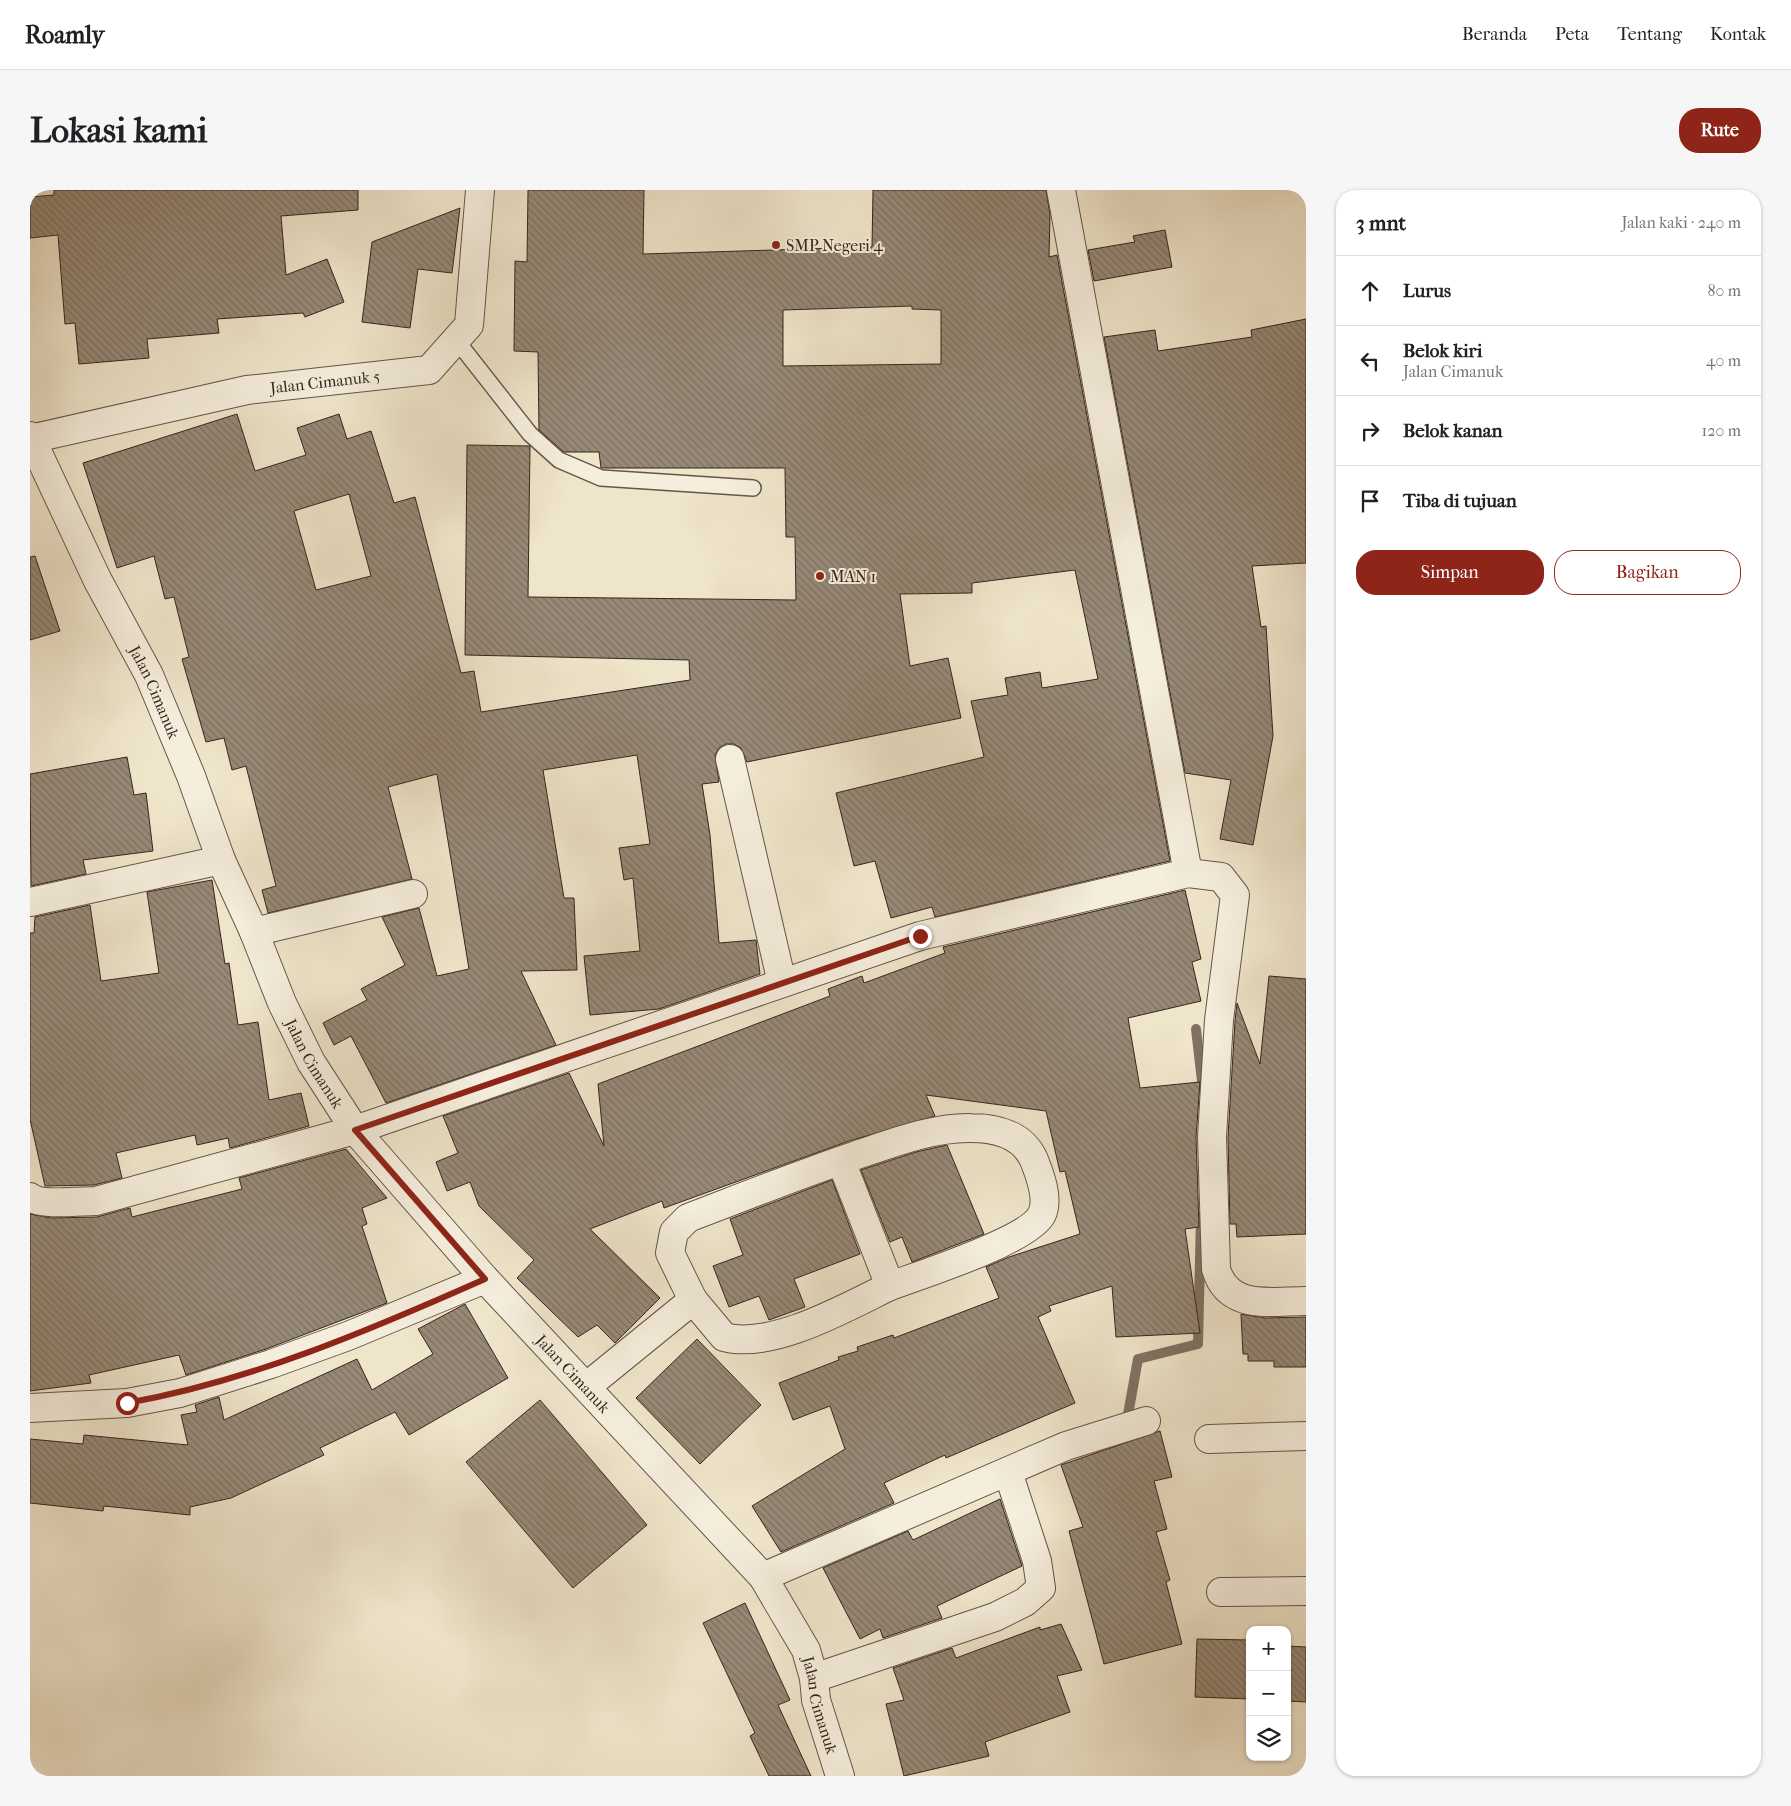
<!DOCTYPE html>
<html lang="id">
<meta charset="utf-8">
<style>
:root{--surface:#fff;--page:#f6f6f6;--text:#202124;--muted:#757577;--line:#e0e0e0;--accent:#8f2418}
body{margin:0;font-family:"IM FELL French Canon",serif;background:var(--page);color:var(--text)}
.controls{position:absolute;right:15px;bottom:15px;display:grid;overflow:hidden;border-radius:10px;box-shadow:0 1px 4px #0004}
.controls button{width:45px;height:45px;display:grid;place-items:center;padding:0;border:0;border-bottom:1px solid var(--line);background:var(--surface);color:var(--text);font:25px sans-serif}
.stop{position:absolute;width:15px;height:15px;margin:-11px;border:4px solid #8f2418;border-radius:50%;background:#fff}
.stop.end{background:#8f2418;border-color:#fff;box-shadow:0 1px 5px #0008}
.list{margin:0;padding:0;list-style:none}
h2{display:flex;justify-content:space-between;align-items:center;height:65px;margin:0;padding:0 20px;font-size:21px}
h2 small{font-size:16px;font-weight:400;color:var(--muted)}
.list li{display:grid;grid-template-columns:32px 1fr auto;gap:15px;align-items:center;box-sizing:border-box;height:70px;padding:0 20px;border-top:1px solid var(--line)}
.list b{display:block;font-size:19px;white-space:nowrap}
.list p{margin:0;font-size:16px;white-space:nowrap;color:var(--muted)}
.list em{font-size:16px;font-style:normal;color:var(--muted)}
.actions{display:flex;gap:10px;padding:15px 20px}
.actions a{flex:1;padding:11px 0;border:1px solid var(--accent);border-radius:20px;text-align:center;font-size:18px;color:var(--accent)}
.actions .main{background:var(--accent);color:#fff}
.icon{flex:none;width:28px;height:28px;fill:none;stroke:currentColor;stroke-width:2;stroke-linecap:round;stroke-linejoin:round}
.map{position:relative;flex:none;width:1276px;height:1586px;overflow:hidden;border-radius:20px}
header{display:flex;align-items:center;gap:30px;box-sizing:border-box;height:70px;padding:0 25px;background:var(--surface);border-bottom:1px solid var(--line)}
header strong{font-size:24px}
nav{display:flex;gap:28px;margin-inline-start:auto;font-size:18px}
.intro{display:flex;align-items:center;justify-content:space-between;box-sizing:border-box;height:120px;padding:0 30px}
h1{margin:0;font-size:35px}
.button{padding:12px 22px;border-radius:20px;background:var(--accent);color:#fff;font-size:18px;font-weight:700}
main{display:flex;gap:30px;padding:0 30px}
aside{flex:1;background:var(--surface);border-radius:20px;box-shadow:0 1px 4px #0004}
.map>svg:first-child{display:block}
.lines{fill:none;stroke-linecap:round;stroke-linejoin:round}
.stream{stroke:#807162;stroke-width:10}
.building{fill:url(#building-back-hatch);stroke:#37251c;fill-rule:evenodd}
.lane-casing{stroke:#655548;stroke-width:18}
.street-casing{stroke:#655548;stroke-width:30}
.lane{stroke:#f5eedd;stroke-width:15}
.street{stroke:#f5eedd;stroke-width:28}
.route{stroke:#8f2418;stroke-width:6}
.poi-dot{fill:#8f2418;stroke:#f5eedd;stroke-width:2}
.labels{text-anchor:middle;stroke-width:4;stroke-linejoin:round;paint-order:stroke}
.poi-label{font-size:16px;fill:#37251c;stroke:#f5eedd;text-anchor:start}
.street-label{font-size:16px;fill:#37251c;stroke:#f5eedd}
</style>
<header>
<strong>Roamly</strong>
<nav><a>Beranda</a><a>Peta</a><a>Tentang</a><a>Kontak</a></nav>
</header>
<div class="intro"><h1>Lokasi kami</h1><a class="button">Rute</a></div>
<main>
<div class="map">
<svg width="1276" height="1586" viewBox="0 0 1276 1586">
<defs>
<pattern id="building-back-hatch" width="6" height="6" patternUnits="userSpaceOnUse" patternTransform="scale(1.25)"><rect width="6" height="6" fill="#978977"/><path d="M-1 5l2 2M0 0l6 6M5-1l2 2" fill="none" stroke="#7c7061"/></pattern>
</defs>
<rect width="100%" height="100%" fill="#efe5cb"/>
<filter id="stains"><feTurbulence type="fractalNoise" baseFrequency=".004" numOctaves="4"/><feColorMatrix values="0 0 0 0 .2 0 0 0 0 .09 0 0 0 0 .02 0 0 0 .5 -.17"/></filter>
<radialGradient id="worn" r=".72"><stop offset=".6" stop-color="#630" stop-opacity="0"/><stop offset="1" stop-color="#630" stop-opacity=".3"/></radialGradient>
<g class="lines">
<g class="stream">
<path d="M1166,839L1173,900"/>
<path d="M1097,1230L1108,1169L1168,1154L1171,1027"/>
</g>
</g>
<g class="building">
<path d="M24,0H328V20L251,26L256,85L297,69L314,112L275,127L273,123L187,129L189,143L117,149L119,168L49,174L45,133L35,134L28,45L0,48V7L24,5Z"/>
<path d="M498,0H614L613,64L842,57L843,0H1016L1020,24L1019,67L1027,65L1140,671L905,727L902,717L861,728L845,671L824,676L806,603L954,567L941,511L978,505L975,488L1010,482L1012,498L1068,489L1045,380L942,393V403L870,404L880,476L918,468L931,528L717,572L711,558L704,554H696L689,558L685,565L689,592L672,594L680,645L689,753L726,750L730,784L629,819L560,825L554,766L610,761L603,688L594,690L589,658L620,654L607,565L513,580L534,708H544L547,780L491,781L526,855L356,913L321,846L304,855L293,833L337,810L331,799L375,775L352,727L389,718L407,786L439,779L407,584L358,597L382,689L238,723L232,700L246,696L216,576L202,580L194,548L176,552L152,469L159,467L144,407L135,409L124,366L87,378L53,273L207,224L225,281L276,265L267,238L309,224L317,249L341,241L364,313L385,307L431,483L444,481L451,522L660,490L659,470L435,465L437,255L500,256L498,407L766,410L765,347H756L755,278H571L569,262H534L509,240L508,162L484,161L485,71L497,72ZM882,116V119L911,120V174L753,176V120ZM319,304L341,386L286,400L264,321Z"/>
<path d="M430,18L422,83L388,79L380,138L332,132L342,52Z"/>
<path d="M1135,40L1142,77L1064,91L1058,60L1105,52L1103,46Z"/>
<path d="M1276,129V373L1222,376L1231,437L1236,436L1243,546L1223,655L1190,649L1201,590L1155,583L1074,147L1125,140L1128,161L1222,147L1221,140Z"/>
<path d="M5,366L30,441L0,450V367Z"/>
<path d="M97,567L104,605L116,603L123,661L53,670L56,684L1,696L0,584Z"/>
<path d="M182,690L195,774L199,773L208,835L228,832L239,910L271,903L279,936L200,958L198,948L167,955L165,945L86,963L92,988L64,995L15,996L0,929V743H4L5,727L60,715L71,791L129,783L117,702Z"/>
<path d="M1155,700L1171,769L1162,772L1171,811L1098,828L1110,898L1170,892L1166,947L1169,1037L1155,1039L1170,1143L1086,1147L1082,1096L1019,1116L1021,1121L1008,1127L1045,1213L916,1268L915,1265L854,1293L864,1313L751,1362L722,1316L815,1259L800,1216L763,1230L749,1193L809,1170L808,1167L828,1161L827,1157L863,1145L864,1148L969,1108L956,1077L979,1067L1050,1044L1035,981L1030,982L1016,921L896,905L905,926L819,951L634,1018L632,1011L560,1039L630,1108L585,1153L567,1135L548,1147L487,1088L504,1070L449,1016L440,992L417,1001L406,972L428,963L413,926L539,883L574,956L568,894L800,806L798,799L832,786L834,793L915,763L913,757Z"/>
<path d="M1239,786L1276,789V1044L1207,1047L1206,1034H1200L1198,947L1205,831L1207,813L1230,874Z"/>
<path d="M917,955L954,1044L882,1072L872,1047L860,1052L831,980L886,962Z"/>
<path d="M316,959L357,1008L332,1018L337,1034L332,1036L357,1113L236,1159L156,1185L149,1165L59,1185L61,1193L0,1201V1024L21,1028L67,1027L100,1018L102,1027L212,999L209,988Z"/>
<path d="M802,990L830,1064L764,1089L775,1117L739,1130L729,1106L699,1117L683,1076L713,1065L700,1029Z"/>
<path d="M435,1114L478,1188L379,1245L365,1222L290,1258L294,1265L201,1308L160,1317V1325L74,1316L73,1321L0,1313V1249L53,1254L54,1245L158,1255L151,1225L167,1222L165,1215L189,1207L194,1230L327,1169L342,1200L403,1164L388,1139Z"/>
<path d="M1211,1124L1235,1128L1276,1127V1177H1244V1171H1218V1164H1213Z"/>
<path d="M667,1149L731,1215L670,1274L606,1208Z"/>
<path d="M510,1210L617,1335L543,1398L436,1272Z"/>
<path d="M1130,1241L1142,1287L1124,1291L1137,1339L1126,1342L1140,1390L1136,1392L1152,1454L1074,1474L1039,1341L1053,1337L1031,1275Z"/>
<path d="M970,1309L992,1376L907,1416L912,1428L853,1448L850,1439L830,1449L793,1378L878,1341L883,1350Z"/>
<path d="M715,1413L760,1510L748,1515L781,1586H739L720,1546L725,1543L673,1433Z"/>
<path d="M1031,1434L1052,1480L1027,1486L1040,1522L955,1552L959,1566L874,1586L856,1514L874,1510L863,1478L922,1458L926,1468L1010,1437V1440Z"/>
<path d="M1167,1449L1220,1450V1509L1165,1507Z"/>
<path d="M1257,1456L1276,1457V1512L1257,1511Z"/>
</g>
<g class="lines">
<defs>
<path id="lane" d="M427,151L500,244L529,270L571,288L723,298"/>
<g id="street">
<path d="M1031,0L1158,683"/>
<path id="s1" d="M0,246L67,389L119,485L161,586L191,670L224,742L252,813L281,872L325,940L455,1089L733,1387L776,1460L784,1488L786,1510L810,1586"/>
<path id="s2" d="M0,249L217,200L399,180L439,135L450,0"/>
<path d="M700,569L752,793"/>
<path d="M0,712L191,670"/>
<path d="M224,742L383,704"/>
<path d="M0,1007C11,1016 51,1011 66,1011L325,940L890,746L1158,683L1191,687L1205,705L1189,830L1182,947L1186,1079C1198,1121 1241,1111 1276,1111"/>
<path d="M663,1110L640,1063L644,1042L658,1028C713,1007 768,985 824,966C860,954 903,937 941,938C967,938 993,945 1004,970C1010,985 1019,1009 1012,1024C1000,1050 890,1085 860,1096L811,971"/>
<path d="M556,1197L663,1110L694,1147C742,1160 817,1117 860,1096"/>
<path d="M0,1218L97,1213L150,1203L241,1174L318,1146L455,1089"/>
<path d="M1179,1249L1276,1246"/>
<path d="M733,1387L1036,1256L1116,1231"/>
<path d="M1191,1402L1276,1401"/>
<path d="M784,1488L965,1427L995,1412L1011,1398L1007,1371L978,1282"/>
</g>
</defs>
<use href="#lane" class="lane-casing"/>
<use href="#street" class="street-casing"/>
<use href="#lane" class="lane"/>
<use href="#street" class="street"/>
</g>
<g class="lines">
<path class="route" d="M97,1213C221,1191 340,1140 455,1089L325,940L890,746"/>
</g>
<g class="poi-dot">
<circle cx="746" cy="55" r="5"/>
<circle cx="790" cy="386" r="5"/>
</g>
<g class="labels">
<g class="poi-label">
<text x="756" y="61">SMP Negeri 4</text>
<text x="800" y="392">MAN 1</text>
</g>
<g class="street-label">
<text dy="6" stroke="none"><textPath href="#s2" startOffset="301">Jalan Cimanuk 5</textPath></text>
<text dy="6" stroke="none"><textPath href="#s1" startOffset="285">Jalan Cimanuk</textPath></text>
<text dy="6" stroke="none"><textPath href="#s1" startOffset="690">Jalan Cimanuk</textPath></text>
<text dy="6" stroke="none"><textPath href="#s1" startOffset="1095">Jalan Cimanuk</textPath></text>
<text dy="6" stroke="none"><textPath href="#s1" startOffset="1515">Jalan Cimanuk</textPath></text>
</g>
</g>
<rect width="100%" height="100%" filter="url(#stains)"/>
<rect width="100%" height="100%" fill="url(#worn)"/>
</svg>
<div class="controls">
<button>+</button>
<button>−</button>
<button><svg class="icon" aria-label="layers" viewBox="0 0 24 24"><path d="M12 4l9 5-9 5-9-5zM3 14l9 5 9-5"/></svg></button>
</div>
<div class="stop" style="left:97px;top:1213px"></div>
<div class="stop end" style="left:890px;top:746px"></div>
</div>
<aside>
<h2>3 mnt<small>Jalan kaki · 240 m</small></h2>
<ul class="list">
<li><svg class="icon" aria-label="ahead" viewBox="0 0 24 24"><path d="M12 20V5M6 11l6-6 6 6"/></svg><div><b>Lurus</b></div><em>80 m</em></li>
<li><svg class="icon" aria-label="left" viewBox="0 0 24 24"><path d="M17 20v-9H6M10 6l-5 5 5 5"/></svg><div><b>Belok kiri</b><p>Jalan Cimanuk</p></div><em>40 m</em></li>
<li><svg class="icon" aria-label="right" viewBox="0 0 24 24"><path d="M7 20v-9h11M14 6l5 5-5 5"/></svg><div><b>Belok kanan</b></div><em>120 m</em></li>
<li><svg class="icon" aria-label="arrive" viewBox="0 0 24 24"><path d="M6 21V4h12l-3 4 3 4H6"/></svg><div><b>Tiba di tujuan</b></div></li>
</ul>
<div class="actions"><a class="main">Simpan</a><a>Bagikan</a></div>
</aside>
</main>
